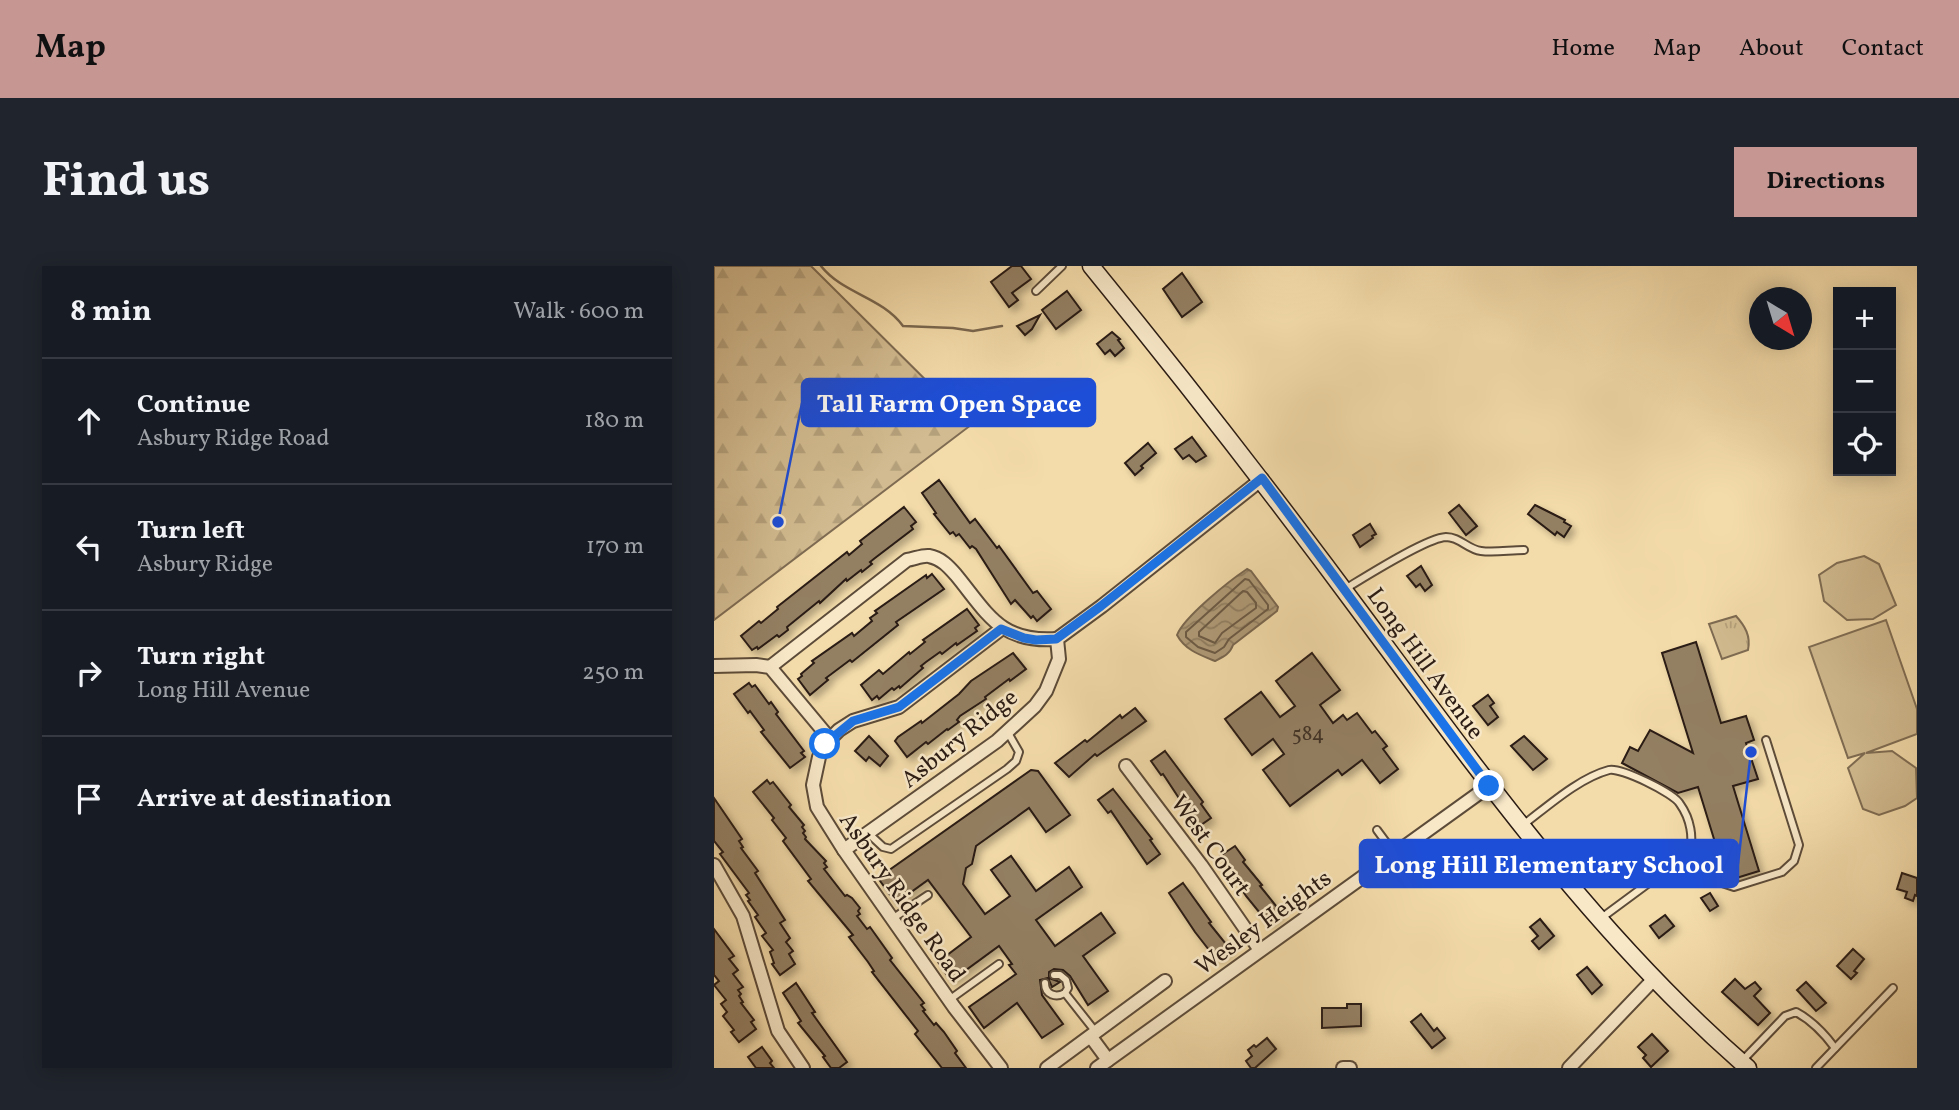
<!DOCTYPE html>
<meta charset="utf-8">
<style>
:root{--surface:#171b24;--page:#20242c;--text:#f1f3f6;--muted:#9ea1a6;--line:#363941;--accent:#c59692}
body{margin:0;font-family:Vollkorn,serif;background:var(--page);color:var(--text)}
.controls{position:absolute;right:21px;top:21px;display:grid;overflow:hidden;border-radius:0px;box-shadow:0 4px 18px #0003}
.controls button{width:63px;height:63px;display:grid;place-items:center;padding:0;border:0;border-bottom:2px solid var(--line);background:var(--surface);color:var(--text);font:35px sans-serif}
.compass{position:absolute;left:1035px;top:21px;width:63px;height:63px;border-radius:50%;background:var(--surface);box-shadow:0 4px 18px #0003;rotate:142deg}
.stop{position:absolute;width:21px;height:21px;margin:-16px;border:5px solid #1a73e8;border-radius:50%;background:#fff}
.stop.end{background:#1a73e8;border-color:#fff;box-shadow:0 2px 7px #0008}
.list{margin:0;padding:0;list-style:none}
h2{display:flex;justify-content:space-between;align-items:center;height:91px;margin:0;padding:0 28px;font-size:30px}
h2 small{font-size:23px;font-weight:400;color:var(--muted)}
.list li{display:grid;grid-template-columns:46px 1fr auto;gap:21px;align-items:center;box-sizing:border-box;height:126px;padding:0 28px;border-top:2px solid var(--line)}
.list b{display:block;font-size:26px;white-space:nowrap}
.list p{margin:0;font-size:23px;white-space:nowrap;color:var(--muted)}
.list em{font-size:23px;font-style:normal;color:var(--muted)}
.icon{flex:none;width:38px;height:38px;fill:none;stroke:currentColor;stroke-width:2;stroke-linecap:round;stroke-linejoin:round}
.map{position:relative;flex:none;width:1203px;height:802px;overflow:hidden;border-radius:0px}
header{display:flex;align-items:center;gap:42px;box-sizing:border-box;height:98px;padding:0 35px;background:var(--accent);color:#111}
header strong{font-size:33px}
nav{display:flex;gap:38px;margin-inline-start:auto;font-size:24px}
.intro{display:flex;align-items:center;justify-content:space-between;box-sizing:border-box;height:168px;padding:0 42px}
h1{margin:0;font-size:49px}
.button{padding:18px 32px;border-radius:0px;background:var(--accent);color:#111;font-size:24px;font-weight:700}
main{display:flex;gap:42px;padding:0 42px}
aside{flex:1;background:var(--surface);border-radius:0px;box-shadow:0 4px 18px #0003}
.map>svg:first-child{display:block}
.forest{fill:url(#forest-firs);stroke:#7e6b52;stroke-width:2}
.park{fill:url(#park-tufts);stroke:#7e6b52;stroke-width:2}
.pitch{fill:#d2bb90;stroke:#7e6b52;stroke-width:2}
.water{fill:url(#water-waves);stroke:#7a674f;stroke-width:2}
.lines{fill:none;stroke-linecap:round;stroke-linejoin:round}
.shore{stroke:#6c5a45;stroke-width:2}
.stream{stroke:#7a674f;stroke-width:2.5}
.building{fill:#937f62;stroke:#2a1b13;stroke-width:2;filter:url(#shadow)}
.lane-casing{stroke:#5c4b39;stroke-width:10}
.street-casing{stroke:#5c4b39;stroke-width:16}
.secondary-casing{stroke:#2a1b13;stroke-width:19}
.lane{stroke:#f8e8c8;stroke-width:6}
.street{stroke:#f8e8c8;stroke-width:12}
.secondary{stroke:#f8e8c8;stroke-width:16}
.route{stroke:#1a73e8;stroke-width:9}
.labels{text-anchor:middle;stroke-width:5;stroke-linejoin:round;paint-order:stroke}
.number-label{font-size:21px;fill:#443427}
.street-label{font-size:24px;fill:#2a1b13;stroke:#f8e8c8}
.leader{fill:none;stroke:#1d4ed8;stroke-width:2.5}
.callout-dot{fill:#1d4ed8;stroke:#f8e8c8;stroke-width:2.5}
.callout{fill:#1d4ed8;stroke:#1d4ed8;stroke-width:2.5}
.callout-label{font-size:26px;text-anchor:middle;font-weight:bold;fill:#fff}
</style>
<header>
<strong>Map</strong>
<nav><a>Home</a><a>Map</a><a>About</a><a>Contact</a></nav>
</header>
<div class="intro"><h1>Find us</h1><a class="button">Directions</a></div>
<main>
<aside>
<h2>8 min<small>Walk · 600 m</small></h2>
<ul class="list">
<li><svg class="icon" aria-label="ahead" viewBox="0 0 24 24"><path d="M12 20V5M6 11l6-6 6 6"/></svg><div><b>Continue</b><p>Asbury Ridge Road</p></div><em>180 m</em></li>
<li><svg class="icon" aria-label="left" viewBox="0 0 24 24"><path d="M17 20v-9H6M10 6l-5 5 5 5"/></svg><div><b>Turn left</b><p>Asbury Ridge</p></div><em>170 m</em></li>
<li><svg class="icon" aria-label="right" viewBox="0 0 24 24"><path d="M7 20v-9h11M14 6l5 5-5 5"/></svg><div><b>Turn right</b><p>Long Hill Avenue</p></div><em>250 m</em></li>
<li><svg class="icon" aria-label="arrive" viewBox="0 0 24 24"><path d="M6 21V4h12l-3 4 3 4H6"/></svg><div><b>Arrive at destination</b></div></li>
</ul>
</aside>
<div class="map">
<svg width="1203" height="802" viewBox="0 0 1203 802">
<defs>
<pattern id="forest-firs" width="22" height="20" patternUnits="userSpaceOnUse" patternTransform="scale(1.75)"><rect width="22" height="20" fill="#d2bb90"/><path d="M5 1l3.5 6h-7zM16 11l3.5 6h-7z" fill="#b4a07b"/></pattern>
<pattern id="park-tufts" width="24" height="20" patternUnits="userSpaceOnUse" patternTransform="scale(1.75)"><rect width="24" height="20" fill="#d2bb90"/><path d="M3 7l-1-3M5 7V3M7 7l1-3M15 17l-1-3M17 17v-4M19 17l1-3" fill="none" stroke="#b4a07b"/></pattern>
<pattern id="water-waves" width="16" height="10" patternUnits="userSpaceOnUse" patternTransform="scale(1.75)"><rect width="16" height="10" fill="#af9a77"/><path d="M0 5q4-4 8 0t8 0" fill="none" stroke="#8f7d60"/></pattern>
<filter id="shadow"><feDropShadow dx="4.5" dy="4.5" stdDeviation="3.5" flood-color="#0004"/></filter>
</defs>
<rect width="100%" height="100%" fill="#f4dcaa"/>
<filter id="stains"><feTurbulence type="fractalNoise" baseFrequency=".00286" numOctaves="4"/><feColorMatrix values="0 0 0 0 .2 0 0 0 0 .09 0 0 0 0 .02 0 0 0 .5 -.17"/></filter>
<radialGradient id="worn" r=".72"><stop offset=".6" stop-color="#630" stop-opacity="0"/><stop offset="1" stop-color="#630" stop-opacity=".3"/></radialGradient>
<path class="forest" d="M0,0H97L257,159L0,354Z"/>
<path class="park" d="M1022,350C1031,360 1037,370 1034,384L1008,393L995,358Z"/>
<g class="pitch">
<path d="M1150,290L1165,298L1182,339L1159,353L1133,354L1110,335L1105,309L1123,297Z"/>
<path d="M1172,354L1203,443V468L1152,487L1178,485L1202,502L1203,532L1191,540L1165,549L1149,543L1134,502L1151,487L1134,492L1095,381Z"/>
</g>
<path class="water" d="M533,303L537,305L564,341L563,345L519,379C516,388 509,391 501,395C486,389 471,384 463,369C470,351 515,315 533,303Z"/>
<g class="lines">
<g class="shore">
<path d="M531,313L535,314L554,339V343L515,373L510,381L501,387L484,381L472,371V366Z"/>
<path d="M529,325L533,326L542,337V342L508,367L501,377L485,370V366Z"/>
</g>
<path class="stream" d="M107,0C129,28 168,31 189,60L239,62L259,65L288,60"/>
</g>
<g class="building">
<path d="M298,0H307L317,13L298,27L304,34L295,41L277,16Z"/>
<path d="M468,7L488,36L468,51L449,23Z"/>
<path d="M353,25L367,44L342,63L328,44Z"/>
<path d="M326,49L318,63L311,69L303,60Z"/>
<path d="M398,66L406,73L404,74L410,82L401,90L396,84L391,88L383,78Z"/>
<path d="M478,171L492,190L482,196L475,189L469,193L461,183Z"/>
<path d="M434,177L442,187L427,200L429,202L421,209L411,197Z"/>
<path d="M225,214L256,257L261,253L283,282L285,280L319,327L323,325L337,343L323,355L319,350L317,352L301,334L297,338L262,283L258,280L256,282L245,268L242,270L239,266L236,268L220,248L222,247L208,227Z"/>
<path d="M745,239L763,260L752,269L735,247Z"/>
<path d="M821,239L851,254L850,256L857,260L850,271L843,266L841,269L814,248Z"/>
<path d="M190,241L202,256L197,260L199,263L161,292L156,296L158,298L148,306L147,304L133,315L132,313L106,337L105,335L73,361L74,364L65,371L63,369L44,383L43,381L38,384L27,370L45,355L47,357L64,343L63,341L133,286L135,289L148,278L146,275Z"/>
<path d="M656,258L662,268L658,270L659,272L646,281L639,269Z"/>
<path d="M707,300L718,319L711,325L706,318L702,321L693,310Z"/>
<path d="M218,308L230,323L182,356L184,359L138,396L136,394L112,412L114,414L96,429L84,413L88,410L87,408L100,397L98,395L138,367L140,370L158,355L156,352L163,347L161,345L212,309L213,312Z"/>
<path d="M253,343L265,359L261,362L263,365L243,379L242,377L228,388L226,386L212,396L207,400L209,402L186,422L185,420L180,424L178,422L165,433L163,430L158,434L147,419L165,404L169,408L195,386L196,388L211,376L209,374Z"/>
<path d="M982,376L1007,457L1032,450L1040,474L1032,477L1044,513L1019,520L1045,605L1016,614L1012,612L984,521L964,527L908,497L916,481L924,485L936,464L979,487L948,387Z"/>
<path d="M299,387L312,403L296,415L295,413L271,431L272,433L246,450L243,454L245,456L234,464L233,463L214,478L212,476L193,491L181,475L184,471L207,455L208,457L245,428L257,415Z"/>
<path d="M598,387L626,424L606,439L619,457L629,449L633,454L643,447L658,467L661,465L673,480L669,483L684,503L666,517L648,494L628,509L624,504L576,540L549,504L570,488L559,473L538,489L511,453L547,426L566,451L581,440L562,415Z"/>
<path d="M35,417L38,421L41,419L55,438L57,436L64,446L62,448L90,485L87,487L91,491L76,502L47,466L50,464L36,445L34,447L20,428Z"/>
<path d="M774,429L780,437L776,440L784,451L774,459L759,440Z"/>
<path d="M421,442L432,455L383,490L381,488L355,511L341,497L371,474L373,476L406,449L408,452Z"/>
<path d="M155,470L174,490L166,500L155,491L152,495L141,485Z"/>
<path d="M810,470L833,493L819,504L797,480Z"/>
<path d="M451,485L489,536L487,538L497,552L484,561L449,508L447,509L437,495Z"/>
<path d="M317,504L324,505L356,549L332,566L315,542L262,580L258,598L252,602L249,618L271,648L296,630L277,604L297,590L322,625L355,601L368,621L322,654L341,680L387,647L401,667L369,690L394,725L374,739L356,710L349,704L340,703L335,706V712L346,716L338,721L334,712L326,714L328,729L349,758L328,772L303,737L270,762L255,741L302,708L295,699L298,698L285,680L237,715L224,696L257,671L214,614L182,637L164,612Z"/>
<path d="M53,514L56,518L59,516L77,539L75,541L90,559L88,561L91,565L89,567L92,571L91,573L112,595L110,597L113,601L110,603L131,630L133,629L138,632L146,642L144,645L146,648L143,650L153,663L156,661L178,692L176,694L210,737L207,739L211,744L209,745L220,759L222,757L230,766L243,785L241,787L252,802H228L201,768L204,765L158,706L160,705L154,696L135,671L139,669L94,615L97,613L69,575L72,572L58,554L60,552L39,526Z"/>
<path d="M399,523L438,573L436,574L446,588L433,598L397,545L394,547L384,534Z"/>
<path d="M0,532L28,573L25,575L29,581L27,582L44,605L41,607L71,654L66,657L76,672L72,676L79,685L75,688L81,698L66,709L58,698L60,697L56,686L59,684L48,670L52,667L41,651L44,649L34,635L36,634L32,629L35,627L6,588L9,586L0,575Z"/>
<path d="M521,580L531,594L529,596L548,619L546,620L567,646L554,657L532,630L506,590Z"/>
<path d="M1188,607L1203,612V630L1201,629L1199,635L1191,632L1193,626L1183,623Z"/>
<path d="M469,617L497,656L495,657L516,683L502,693L481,666L455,627Z"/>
<path d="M996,627L1004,640L996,645L987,632Z"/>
<path d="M951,649L960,660L945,672L936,660Z"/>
<path d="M826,653L840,670L825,683L818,675L824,670L816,661Z"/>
<path d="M0,663L20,690L15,693L24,704L19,708L29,721L24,724L27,728L25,730L29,736L27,737L40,754L37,756L42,763L25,776L17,766L20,764L9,750L13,746L7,738L12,734L0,719L5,715L0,709Z"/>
<path d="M1139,683L1150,693L1140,705L1143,707L1137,713L1123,700Z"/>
<path d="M873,701L888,719L878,728L863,709Z"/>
<path d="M1021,713L1031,723L1041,716L1047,723L1040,730L1056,747L1044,759L1008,726Z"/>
<path d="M1092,716L1112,737L1102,745L1083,724Z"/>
<path d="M82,717L101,746L98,747L133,796L125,802H117L109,791L111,790L84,757L87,755L69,727Z"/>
<path d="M633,738H647V760L608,762V742H633Z"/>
<path d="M707,748L720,765L723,762L731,772L718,782L697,756Z"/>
<path d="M938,768L954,785L937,801L929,792L932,789L924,781Z"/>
<path d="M553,772L562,783L541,802H537L532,795L538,790L534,784L540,779L542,781Z"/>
<path d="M48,781L58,795L56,797L60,802H42L34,791Z"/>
</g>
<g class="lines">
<defs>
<g id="lane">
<path d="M322,25L348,0"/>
<path d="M631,323C651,311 712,272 732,271C746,271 753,283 767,285C780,287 796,284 810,284"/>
<path d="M809,559C834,540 865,512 895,504C906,501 960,527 966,538C976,552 981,573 974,588L886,653"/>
<path d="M663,564L680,587"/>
<path d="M154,567L169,581L177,583L293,503L302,495L305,486L293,465"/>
<path d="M974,588L1008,617L1020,621L1068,606L1080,595L1085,579L1052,474"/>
<path d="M178,653L214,629"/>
<path d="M331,717C331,729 342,732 351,727L354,722L352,714L346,709H340"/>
<path d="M351,727L381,765"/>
<path d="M235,734L285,698"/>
<path d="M1028,795L1071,750L1082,746C1099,755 1110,767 1121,782"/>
<path d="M1102,802L1179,722"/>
</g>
<g id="street">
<path d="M287,363L185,441L139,455L125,464L111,478L105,491L99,519L103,541L130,584L240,741L287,802"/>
<path d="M0,400L42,399L56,401L116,473"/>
<path d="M56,401L193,294C200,293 209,289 215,290C227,292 235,301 242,309C274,348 286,377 343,373"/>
<path d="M412,500L487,599L546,684"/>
<path d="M130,584L283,475L321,440L332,425L345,393L343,373L388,340L548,213"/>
<path d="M0,599L29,650L64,765L89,802"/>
<path d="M377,771L394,794"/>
<path d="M333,802L451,715"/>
<path d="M383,802L775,520"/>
<path d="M629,802H636"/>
<path d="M855,802L939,714"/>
</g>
<path id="secondary" d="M377,0C471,115 562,232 650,351C768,510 883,671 1034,802"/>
</defs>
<use href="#lane" class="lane-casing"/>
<use href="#street" class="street-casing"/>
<use href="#secondary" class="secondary-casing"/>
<use href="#lane" class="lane"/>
<use href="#street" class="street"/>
<use href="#secondary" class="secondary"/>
</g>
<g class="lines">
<path class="route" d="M111,478L139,455L185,441L287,363L310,372L322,374L342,373L387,340L548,212L775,520"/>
</g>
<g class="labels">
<g class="number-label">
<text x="594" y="474">584</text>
</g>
<g class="street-label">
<text transform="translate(712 397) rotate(54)" y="8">Long Hill Avenue</text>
<text transform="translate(245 472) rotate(-39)" y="8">Asbury Ridge</text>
<text transform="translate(497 579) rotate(54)" y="8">West Court</text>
<text transform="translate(189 631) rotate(55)" y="8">Asbury Ridge Road</text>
<text transform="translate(549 656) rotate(-36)" y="8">Wesley Heights</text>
</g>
</g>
<path class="leader" d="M64 256L88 137M1037 486L1024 598"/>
<g class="callout-dot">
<circle cx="64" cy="256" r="7"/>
<circle cx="1037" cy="486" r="7"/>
</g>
<g class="callout">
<rect x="88" y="113" width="293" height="47" rx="7"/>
<rect x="646" y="574" width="378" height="47" rx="7"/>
</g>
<g class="callout-label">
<text x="235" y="146">Tall Farm Open Space</text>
<text x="835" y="607">Long Hill Elementary School</text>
</g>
<rect width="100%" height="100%" filter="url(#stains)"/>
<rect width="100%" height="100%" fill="url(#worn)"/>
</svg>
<div class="controls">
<button>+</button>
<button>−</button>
<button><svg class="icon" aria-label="locate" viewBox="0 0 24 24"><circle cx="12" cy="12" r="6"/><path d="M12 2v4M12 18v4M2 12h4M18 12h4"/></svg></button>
</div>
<svg class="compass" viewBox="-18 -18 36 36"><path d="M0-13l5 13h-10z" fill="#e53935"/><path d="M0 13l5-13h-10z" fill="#9ea1a6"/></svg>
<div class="stop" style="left:111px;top:478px"></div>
<div class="stop end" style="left:775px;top:520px"></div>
</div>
</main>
